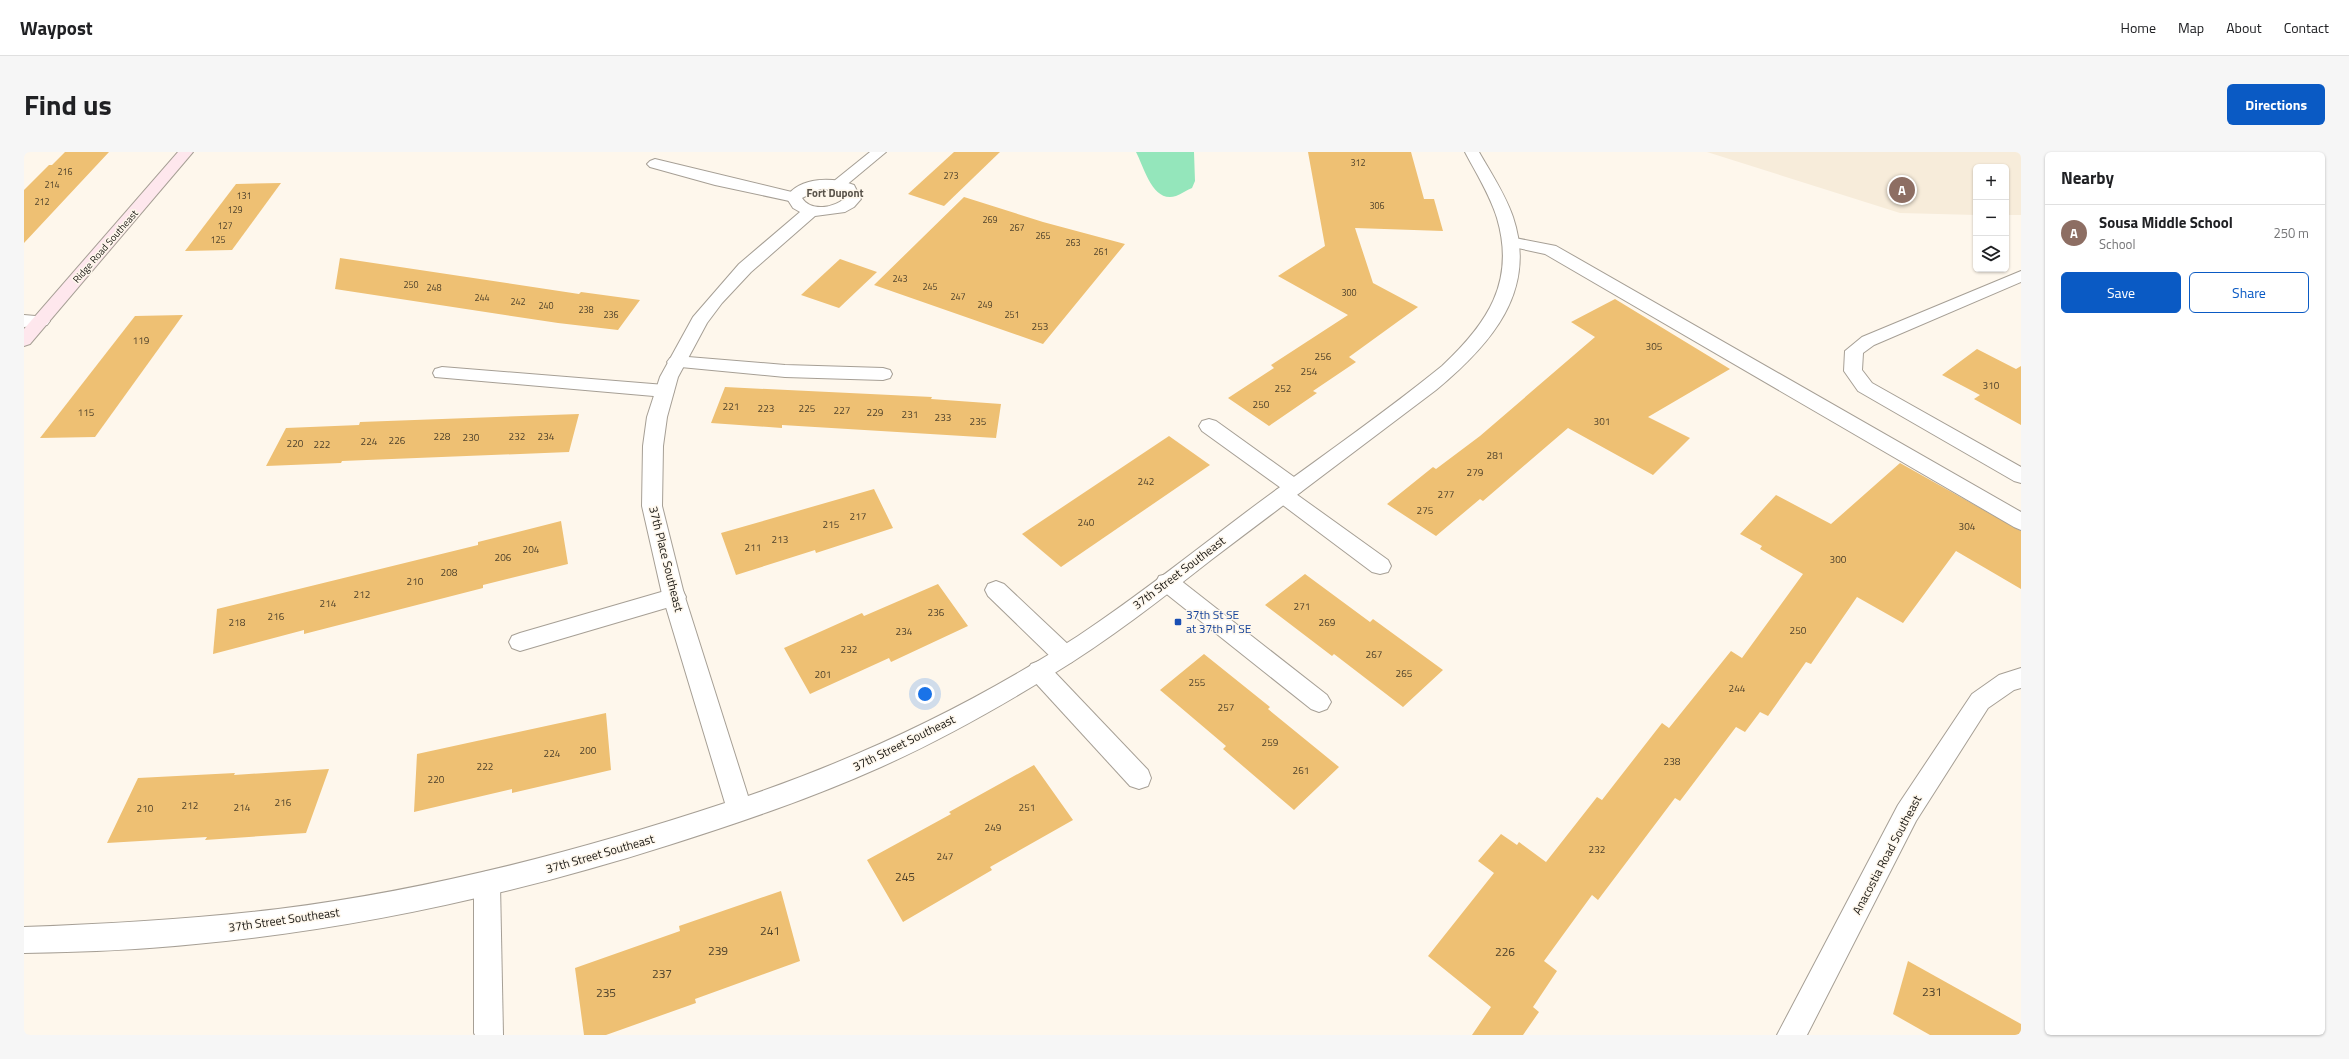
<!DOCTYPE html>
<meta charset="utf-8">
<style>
:root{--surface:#fff;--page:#f6f6f6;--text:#202124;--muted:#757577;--line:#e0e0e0;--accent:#0a5ac4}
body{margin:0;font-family:"Titillium Web",sans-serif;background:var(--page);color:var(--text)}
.controls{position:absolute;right:12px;top:12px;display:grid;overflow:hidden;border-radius:6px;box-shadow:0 1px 3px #0004}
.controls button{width:36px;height:36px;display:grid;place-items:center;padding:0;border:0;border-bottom:1px solid var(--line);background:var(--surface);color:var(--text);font:20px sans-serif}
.you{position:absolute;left:901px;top:542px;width:14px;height:14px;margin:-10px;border:3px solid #fff;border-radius:50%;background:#1a73e8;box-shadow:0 0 0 6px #1a73e833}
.badge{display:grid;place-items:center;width:26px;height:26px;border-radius:50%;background:var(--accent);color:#fff;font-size:13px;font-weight:700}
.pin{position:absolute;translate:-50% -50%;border:2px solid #fff;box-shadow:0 1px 4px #0006}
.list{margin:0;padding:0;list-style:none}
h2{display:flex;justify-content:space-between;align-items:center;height:52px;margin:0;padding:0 16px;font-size:17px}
h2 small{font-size:13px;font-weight:400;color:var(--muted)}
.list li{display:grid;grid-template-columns:26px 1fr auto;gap:12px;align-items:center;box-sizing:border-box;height:56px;padding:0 16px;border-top:1px solid var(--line)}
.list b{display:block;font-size:15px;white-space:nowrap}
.list p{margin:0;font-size:13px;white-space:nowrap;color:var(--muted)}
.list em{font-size:13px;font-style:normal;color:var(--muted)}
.actions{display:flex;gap:8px;padding:12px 16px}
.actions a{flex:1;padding:9px 0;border:1px solid var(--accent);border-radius:6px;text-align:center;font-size:14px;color:var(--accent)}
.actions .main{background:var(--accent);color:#fff}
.icon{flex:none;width:22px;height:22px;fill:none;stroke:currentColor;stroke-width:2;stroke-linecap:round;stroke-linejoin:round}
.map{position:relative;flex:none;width:1997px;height:883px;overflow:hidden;border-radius:6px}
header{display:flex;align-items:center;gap:24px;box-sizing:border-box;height:56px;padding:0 20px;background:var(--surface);border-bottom:1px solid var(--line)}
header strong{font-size:19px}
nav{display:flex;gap:22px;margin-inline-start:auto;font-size:14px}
.intro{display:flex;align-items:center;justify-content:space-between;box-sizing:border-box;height:96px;padding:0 24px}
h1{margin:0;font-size:28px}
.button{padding:10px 18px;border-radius:6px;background:var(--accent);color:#fff;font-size:14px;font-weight:700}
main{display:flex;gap:24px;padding:0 24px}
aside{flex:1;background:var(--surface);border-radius:6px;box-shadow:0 1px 3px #0004}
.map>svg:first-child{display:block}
.built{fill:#f7ecda}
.green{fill:#94e6bb}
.building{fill:#eec073}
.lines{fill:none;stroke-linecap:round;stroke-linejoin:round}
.service-casing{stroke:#a69f95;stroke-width:2}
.minor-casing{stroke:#a69f95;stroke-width:2}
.secondary-casing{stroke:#a69f95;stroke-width:2}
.service{fill:#fff;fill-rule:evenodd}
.minor{fill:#fff;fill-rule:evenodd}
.secondary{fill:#fee7ed;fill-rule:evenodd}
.transit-dot{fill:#1a4fb4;stroke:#fef7ec;stroke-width:1.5}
.labels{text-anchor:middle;stroke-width:3;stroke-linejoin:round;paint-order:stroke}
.far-number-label{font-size:9px;fill:#4f422c}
.far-street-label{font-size:10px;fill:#1a1814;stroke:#fef7ec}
.number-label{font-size:10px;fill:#4f422c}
.far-neighbourhood-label{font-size:11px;font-weight:bold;fill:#585249;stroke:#fef7ec}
.street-label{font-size:12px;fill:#1a1814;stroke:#fef7ec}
.transit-label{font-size:12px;fill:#164399;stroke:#fef7ec;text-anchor:start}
.near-number-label{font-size:12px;fill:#4f422c}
</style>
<header>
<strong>Waypost</strong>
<nav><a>Home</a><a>Map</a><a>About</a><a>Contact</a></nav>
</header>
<div class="intro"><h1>Find us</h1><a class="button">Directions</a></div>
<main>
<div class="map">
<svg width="1997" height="883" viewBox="0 0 1997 883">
<rect width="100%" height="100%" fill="#fef7ec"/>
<path class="built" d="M1683,0H1997V63H1982V15H1952V63L1876,61Z"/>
<path class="green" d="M1112,0H1170L1171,29L1168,36C1163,38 1157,42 1152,44C1129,52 1120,15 1112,0Z"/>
<g class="building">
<path d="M41,0H85L0,91V38L25,13H28Z"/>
<path d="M930,0H976L920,54L884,42Z"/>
<path d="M1284,0H1387L1400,47H1410L1419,79L1331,76L1349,131L1394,155L1325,205L1332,210L1289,239L1293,241L1245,274L1204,246L1250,216L1247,213L1324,163L1254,124L1301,94Z"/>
<path d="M257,31L208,98L161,99L212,32Z"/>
<path d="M940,45L1019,70L1101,92L1019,192L850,133Z"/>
<path d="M316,106L555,142L557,140L616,148L594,178L534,171L311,137Z"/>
<path d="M816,107L853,120L815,156L777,143Z"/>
<path d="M1591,147L1706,217L1624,265L1666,286L1629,323L1544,276L1459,349L1456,347L1412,384L1363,352L1409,315L1412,317L1456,284L1571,185L1547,170Z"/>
<path d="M159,163L71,285L16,286L111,164Z"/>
<path d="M1953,197L1992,217L1997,214V273L1950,247L1956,243L1918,223Z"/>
<path d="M701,235L908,245L907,247L977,252L972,286L758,273V276L687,271Z"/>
<path d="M555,262L545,300L318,309L317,311L242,314L262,276L335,273L336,270Z"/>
<path d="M1145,284L1186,313L1037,415L998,382Z"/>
<path d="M1876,311L1997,379V437L1932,399L1879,471L1833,445L1787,512L1782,510L1744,564L1736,560L1721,580L1712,575L1656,649L1651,646L1574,748L1568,743L1520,809L1533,819L1509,855L1515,860L1499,883H1448L1467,855L1404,804L1470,721L1454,709L1477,682L1493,693L1495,690L1522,710L1573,645L1578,648L1638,571L1645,576L1707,499L1718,506L1779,422L1736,397L1738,394L1716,382L1752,343L1807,372Z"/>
<path d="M850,337L869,376L792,401L791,398L712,423L697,381Z"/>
<path d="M537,369L544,412L459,433V436L280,482V478L189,502L193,457L454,393V390Z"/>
<path d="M1281,422L1346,470L1349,467L1419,518L1379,555L1310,502L1308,504L1241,453Z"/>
<path d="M914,432L944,474L867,510L865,506L786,542L760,496L838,461L840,464Z"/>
<path d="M1180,502L1246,555L1244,557L1315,615L1270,658L1199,597L1202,594L1136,538Z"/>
<path d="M582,561L587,618L488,641V637L390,660L393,602Z"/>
<path d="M1010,613L1049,668L966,715L968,718L879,770L843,708L927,662L925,660Z"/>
<path d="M305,617L282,681L181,688L183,685L83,691L114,626L211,621L210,623Z"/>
<path d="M757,739L776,809L671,847L672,851L582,883H560L551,816L656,779L655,774Z"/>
<path d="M1884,809L1997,872V883H1906L1869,862Z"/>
</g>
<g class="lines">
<defs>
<g id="service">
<path d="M846,0H862L820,35H810L807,32L810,29Z"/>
<path d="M631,7L776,42L778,45L776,48L770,50L691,33L626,15L623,12L626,9Z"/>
<path d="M1486,85L1532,94L1997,360V378L1990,375L1521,102L1480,93L1478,90L1480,87Z"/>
<path d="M1997,119V130L1850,193L1839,201L1838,218L1848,231L1997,315V331L1990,329L1834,239L1820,219L1821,199L1838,185Z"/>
<path d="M652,204L761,213L859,216L866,218L868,222L866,226L859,228L761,225L646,214L643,210L646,206Z"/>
<path d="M418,215L641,233L648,235L650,239L648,243L641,245L411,225L409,221L411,217Z"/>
<path d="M1185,267L1192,269L1277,330L1280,335L1277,340L1272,342L1364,408L1367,414L1364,420L1356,422L1348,420L1252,348L1249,343L1252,338L1257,336L1178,279L1175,274L1178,269Z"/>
<path d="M1143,422L1151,424L1303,543L1307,550L1303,557L1295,560L1287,557L1135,436L1132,430L1135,424Z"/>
<path d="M972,429L980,432L1048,496L1051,503L1048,510L1040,512L1032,510L964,444L961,438L964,432Z"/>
<path d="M651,436L659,439L662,445L659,451L496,499L488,496L485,490L488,484L496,481Z"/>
<path d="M1015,509L1023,512L1124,618L1127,626L1124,634L1115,637L1106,634L1007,526L1003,519L1007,512Z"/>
<path d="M463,719L472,723L476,732L479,883H451L450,881V732L454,723Z"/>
</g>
<g id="minor">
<path d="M1441,0H1455C1467,21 1481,42 1489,65C1514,140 1466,193 1412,238C1337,295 1262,351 1187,408C1136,448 1085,488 1029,522C974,556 917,588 857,615C788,646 717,670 645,693C491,742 333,777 172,792C115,798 57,800 0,801V775C85,772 170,767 254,757C406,738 556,699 701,651L638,442L618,354L619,294L623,265L636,225L669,165L715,112L776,60L769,56L762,45C777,24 809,25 830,33L837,47L830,55L821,60L791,64L727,120L698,151L683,171L654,225L643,265L639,294L638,354L660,442L724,644C840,604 951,551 1054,484C1116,443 1174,396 1233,352C1295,306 1359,262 1418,214C1463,172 1492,130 1473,66C1466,43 1452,21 1441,0ZM796,37L818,39L821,46C810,56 787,60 778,46Z"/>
<path d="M0,163L23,165L26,169L23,173L0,175Z"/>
<path d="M1997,516V536L1990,538L1964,556L1892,669L1783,883H1753L1874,653L1948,542L1975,523Z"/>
</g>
<path id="secondary" d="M154,0H169L6,192L0,194V177Z"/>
</defs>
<use href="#service" class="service-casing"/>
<use href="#minor" class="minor-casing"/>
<use href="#secondary" class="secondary-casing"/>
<use href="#service" class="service"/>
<use href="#minor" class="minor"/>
<use href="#secondary" class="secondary"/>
</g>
<rect class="transit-dot" x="1150" y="466" width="8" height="8" rx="2"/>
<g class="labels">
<g class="far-number-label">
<text x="1334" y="14">312</text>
<text x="41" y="23">216</text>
<text x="927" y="27">273</text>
<text x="28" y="36">214</text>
<text x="220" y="47">131</text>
<text x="18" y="53">212</text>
<text x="1353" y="57">306</text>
<text x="211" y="61">129</text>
<text x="966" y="71">269</text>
<text x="201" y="77">127</text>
<text x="993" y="79">267</text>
<text x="1019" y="87">265</text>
<text x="194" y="91">125</text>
<text x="1049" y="94">263</text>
<text x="1077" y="103">261</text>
<text x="876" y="130">243</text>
<text x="387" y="136">250</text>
<text x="906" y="138">245</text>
<text x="410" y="139">248</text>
<text x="1325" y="144">300</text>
<text x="934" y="148">247</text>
<text x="458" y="149">244</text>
<text x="494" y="153">242</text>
<text x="961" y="156">249</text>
<text x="522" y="157">240</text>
<text x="562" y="161">238</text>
<text x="587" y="166">236</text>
<text x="988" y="166">251</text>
</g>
<g class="far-street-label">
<text transform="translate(81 94) rotate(-49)" y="4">Ridge Road Southeast</text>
</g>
<g class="number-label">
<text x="1016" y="178">253</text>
<text x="117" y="192">119</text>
<text x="1630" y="198">305</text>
<text x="1299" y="208">256</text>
<text x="1285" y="223">254</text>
<text x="1967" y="237">310</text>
<text x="1259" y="240">252</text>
<text x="1237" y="256">250</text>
<text x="707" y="258">221</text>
<text x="742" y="260">223</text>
<text x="783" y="260">225</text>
<text x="818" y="262">227</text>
<text x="62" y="264">115</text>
<text x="851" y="264">229</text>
<text x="886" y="266">231</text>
<text x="919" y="269">233</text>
<text x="954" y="273">235</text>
<text x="1578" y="273">301</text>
<text x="418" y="288">228</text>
<text x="493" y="288">232</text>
<text x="522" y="288">234</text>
<text x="447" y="289">230</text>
<text x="373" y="292">226</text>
<text x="345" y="293">224</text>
<text x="271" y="295">220</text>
<text x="298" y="296">222</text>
<text x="1471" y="307">281</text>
<text x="1451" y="324">279</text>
<text x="1122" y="333">242</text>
<text x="1422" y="346">277</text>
<text x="1401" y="362">275</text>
<text x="834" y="368">217</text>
<text x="1062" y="374">240</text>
<text x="807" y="376">215</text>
<text x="1943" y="378">304</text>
<text x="756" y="391">213</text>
<text x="729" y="399">211</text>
<text x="507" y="401">204</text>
<text x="479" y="409">206</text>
<text x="1814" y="411">300</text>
<text x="425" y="424">208</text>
<text x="391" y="433">210</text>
<text x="338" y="446">212</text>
<text x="304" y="455">214</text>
<text x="1278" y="458">271</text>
<text x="912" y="464">236</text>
<text x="252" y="468">216</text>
<text x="213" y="474">218</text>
<text x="1303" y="474">269</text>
<text x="1774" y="482">250</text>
<text x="880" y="483">234</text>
<text x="825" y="501">232</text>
<text x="1350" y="506">267</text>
<text x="1380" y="525">265</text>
<text x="799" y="526">201</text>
<text x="1173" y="534">255</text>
<text x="1713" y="540">244</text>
<text x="1202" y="559">257</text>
<text x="1246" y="594">259</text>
<text x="564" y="602">200</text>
<text x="528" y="605">224</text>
<text x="1648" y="613">238</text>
<text x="461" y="618">222</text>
<text x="1277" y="622">261</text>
<text x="412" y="631">220</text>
<text x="259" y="654">216</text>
<text x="166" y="657">212</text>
<text x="218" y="659">214</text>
<text x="1003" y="659">251</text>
<text x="121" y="660">210</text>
<text x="969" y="679">249</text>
<text x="1573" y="701">232</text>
<text x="921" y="708">247</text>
</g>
<g class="far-neighbourhood-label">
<text x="811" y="45">Fort Dupont</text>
</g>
<g class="street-label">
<text transform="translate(642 407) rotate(76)" y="4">37th Place Southeast</text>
<text transform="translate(1155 421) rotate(-37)" y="4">37th Street Southeast</text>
<text transform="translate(880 591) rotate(-26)" y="4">37th Street Southeast</text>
<text transform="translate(576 702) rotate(-16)" y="4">37th Street Southeast</text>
<text transform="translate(1863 703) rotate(-62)" y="4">Anacostia Road Southeast</text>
<text transform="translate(260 768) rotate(-8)" y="4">37th Street Southeast</text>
</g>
<g class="transit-label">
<text x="1162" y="467">37th St SE<tspan x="1162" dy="14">at 37th Pl SE</tspan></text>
</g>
<g class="near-number-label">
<text x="881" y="729">245</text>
<text x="746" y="783">241</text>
<text x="694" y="803">239</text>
<text x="1481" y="804">226</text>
<text x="638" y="826">237</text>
<text x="1908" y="844">231</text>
<text x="582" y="845">235</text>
</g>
</g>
</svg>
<div class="controls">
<button>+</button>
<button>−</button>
<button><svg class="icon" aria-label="layers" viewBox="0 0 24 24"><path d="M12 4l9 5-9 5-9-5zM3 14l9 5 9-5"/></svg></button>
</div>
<div class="you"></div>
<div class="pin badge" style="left:1878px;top:38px;background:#8d6e63">A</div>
</div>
<aside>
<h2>Nearby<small></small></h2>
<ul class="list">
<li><span class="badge" style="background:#8d6e63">A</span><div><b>Sousa Middle School</b><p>School</p></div><em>250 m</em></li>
</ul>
<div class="actions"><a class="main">Save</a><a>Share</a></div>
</aside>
</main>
